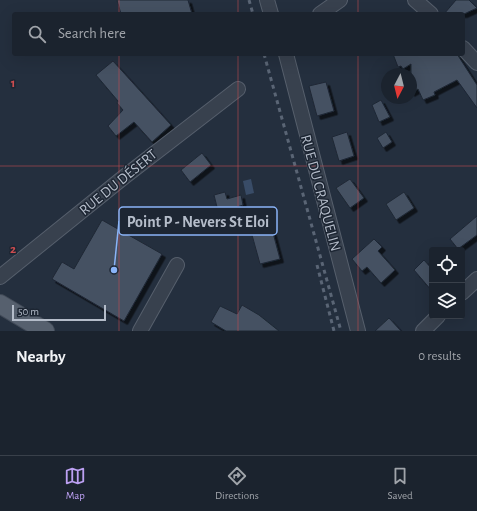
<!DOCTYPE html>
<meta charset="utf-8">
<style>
:root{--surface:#1b232e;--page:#242b36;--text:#f1f3f6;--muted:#a0a4aa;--line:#39404a;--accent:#bca0f2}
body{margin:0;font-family:"Alegreya Sans",sans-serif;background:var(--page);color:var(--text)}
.controls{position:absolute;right:12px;bottom:12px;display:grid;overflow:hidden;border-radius:4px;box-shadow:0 4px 16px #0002}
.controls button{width:36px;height:36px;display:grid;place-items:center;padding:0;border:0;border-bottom:1px solid var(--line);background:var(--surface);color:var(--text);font:20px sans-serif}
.compass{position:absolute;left:381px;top:68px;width:36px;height:36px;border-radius:50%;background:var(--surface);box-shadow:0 4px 16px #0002;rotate:187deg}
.scale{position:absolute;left:12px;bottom:10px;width:94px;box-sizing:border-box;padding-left:4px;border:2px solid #b4bcc9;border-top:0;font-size:11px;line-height:14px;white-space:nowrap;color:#b4bcc9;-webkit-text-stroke:3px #1d2633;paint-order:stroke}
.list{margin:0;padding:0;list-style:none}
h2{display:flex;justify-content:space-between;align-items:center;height:52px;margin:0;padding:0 16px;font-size:17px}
h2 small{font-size:13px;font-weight:400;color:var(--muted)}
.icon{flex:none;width:22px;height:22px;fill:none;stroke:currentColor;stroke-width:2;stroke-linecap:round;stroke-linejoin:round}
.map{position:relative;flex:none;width:477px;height:331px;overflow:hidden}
.search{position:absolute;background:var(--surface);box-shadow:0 4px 16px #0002;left:12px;right:12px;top:12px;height:44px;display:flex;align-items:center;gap:10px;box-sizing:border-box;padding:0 14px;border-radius:4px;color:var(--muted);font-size:15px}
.sheet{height:124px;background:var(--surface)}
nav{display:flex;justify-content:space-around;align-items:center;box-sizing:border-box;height:56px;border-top:1px solid var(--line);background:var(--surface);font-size:11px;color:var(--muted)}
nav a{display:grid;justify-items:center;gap:2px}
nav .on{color:var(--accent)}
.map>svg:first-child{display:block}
.water{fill:#394c67}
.building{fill:#455162;stroke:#1f2835;filter:url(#shadow)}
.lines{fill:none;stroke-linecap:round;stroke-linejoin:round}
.minor-casing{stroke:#565f6c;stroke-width:16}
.major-casing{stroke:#414a57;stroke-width:20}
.minor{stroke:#38414e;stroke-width:14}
.major{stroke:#56606e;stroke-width:18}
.rail{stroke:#5a6575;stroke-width:3;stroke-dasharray:4 4;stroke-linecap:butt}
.grid{fill:none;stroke:#ce4d50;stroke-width:1;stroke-opacity:0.55}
.labels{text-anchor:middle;stroke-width:3;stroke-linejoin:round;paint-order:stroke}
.street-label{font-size:15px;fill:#b4bcc9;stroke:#1d2633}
.grid-label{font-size:13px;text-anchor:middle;font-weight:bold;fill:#ce4d50;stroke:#1d2633;stroke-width:3;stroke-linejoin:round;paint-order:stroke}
.leader{fill:none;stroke:#8ab4f8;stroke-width:1.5}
.callout-dot{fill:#8ab4f8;stroke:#1d2633;stroke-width:1.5}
.callout{fill:#1d2633;stroke:#8ab4f8;stroke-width:1.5}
.callout-label{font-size:16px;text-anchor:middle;font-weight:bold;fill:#b4bcc9}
</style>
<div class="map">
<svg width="477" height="331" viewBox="0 0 477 331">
<defs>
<filter id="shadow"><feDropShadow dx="3.5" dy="3.5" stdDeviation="0" flood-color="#0009"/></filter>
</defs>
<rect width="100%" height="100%" fill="#242f3e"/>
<path class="water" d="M251,179L254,193L246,195L243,181Z"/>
<g class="building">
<path d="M117,0H188L192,14H121Z"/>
<path d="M456,0H469L477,8L464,14H444Z"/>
<path d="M393,54H457L477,85V108L457,80L434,92L435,95L423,100L418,89L411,93V64L403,69L401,66L398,67Z"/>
<path d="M113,61L171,125L152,142L134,122L116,136L108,126L123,110L117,103L118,101L96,75Z"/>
<path d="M326,82L334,111L317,116L309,86Z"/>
<path d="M381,100L390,117L379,122L372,105Z"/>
<path d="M347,132L354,156L339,161L332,137Z"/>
<path d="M386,132L392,142L383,148L377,138Z"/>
<path d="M202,153L211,165L190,182L181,170Z"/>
<path d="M350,179L364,198L350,208L336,188Z"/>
<path d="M225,192L227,199L241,195L243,205L237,207L240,219L221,223L214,195Z"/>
<path d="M404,192L414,208L396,220L386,204Z"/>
<path d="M477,216V235L458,249L450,239Z"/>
<path d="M269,218L280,259L260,264L249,224Z"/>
<path d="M102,220L162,254L124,321L52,279L62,262L74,269Z"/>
<path d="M374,239L382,247L378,251L395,270L381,283L367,267L362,271L352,259Z"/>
<path d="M424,260L432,269V291L414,270Z"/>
<path d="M242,305L259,315L279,331H226L211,322L220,306L237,314Z"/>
<path d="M389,318L401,331H375Z"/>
</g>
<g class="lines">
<defs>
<g id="minor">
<path d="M267,0L271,14"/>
<path d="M415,0L431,14"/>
<path d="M320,14L340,0"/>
<path d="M463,48L477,63"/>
<path d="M286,54L358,331"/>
<path d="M0,277L124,177L238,89"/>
<path d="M462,293L477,279"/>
<path d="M140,331L177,265"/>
<path d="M423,331L438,316"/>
</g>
<path id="major" d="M0,304L45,331"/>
</defs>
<use href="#minor" class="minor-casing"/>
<use href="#major" class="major-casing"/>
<use href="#minor" class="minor"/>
<use href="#major" class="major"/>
<g class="rail">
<path d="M249,0L253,14"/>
<path d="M264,54L341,331"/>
<path d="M317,265L334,331"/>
</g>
</g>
<path class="grid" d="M119,0V14M238,0V14M358,0V14M119,54V331M238,54V331M358,54V331M0,166H477"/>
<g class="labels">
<g class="street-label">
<text transform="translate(118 182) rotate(-39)" y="5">RUE DU DÉSERT</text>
<text transform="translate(321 193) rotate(75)" y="5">RUE DU CRAQUELIN</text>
</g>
</g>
<g class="grid-label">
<text x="13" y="87">1</text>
<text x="13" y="253">2</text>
</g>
<path class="leader" d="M114 270L119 221"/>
<circle class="callout-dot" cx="114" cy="270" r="4"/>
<rect class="callout" x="119" y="207" width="158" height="28" rx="4"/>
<g class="callout-label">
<text x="198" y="227">Point P - Nevers St Eloi</text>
</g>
</svg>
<div class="controls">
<button><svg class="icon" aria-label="locate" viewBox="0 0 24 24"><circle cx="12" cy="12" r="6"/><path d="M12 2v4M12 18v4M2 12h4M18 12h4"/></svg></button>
<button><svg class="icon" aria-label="layers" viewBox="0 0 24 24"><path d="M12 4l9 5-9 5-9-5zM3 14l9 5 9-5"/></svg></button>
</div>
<svg class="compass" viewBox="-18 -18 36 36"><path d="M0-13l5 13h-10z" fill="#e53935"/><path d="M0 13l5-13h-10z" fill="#a0a4aa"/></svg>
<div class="scale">50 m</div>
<div class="search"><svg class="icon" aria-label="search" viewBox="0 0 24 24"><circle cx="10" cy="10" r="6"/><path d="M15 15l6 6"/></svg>Search here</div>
</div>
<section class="sheet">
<h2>Nearby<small>0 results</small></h2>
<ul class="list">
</ul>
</section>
<nav>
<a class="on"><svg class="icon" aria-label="map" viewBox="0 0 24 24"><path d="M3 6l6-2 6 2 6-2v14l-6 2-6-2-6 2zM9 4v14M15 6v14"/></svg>Map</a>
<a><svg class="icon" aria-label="directions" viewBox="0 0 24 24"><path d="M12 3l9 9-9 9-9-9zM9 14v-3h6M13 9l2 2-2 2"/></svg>Directions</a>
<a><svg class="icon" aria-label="saved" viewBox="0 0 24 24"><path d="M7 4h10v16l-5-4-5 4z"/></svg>Saved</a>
</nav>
